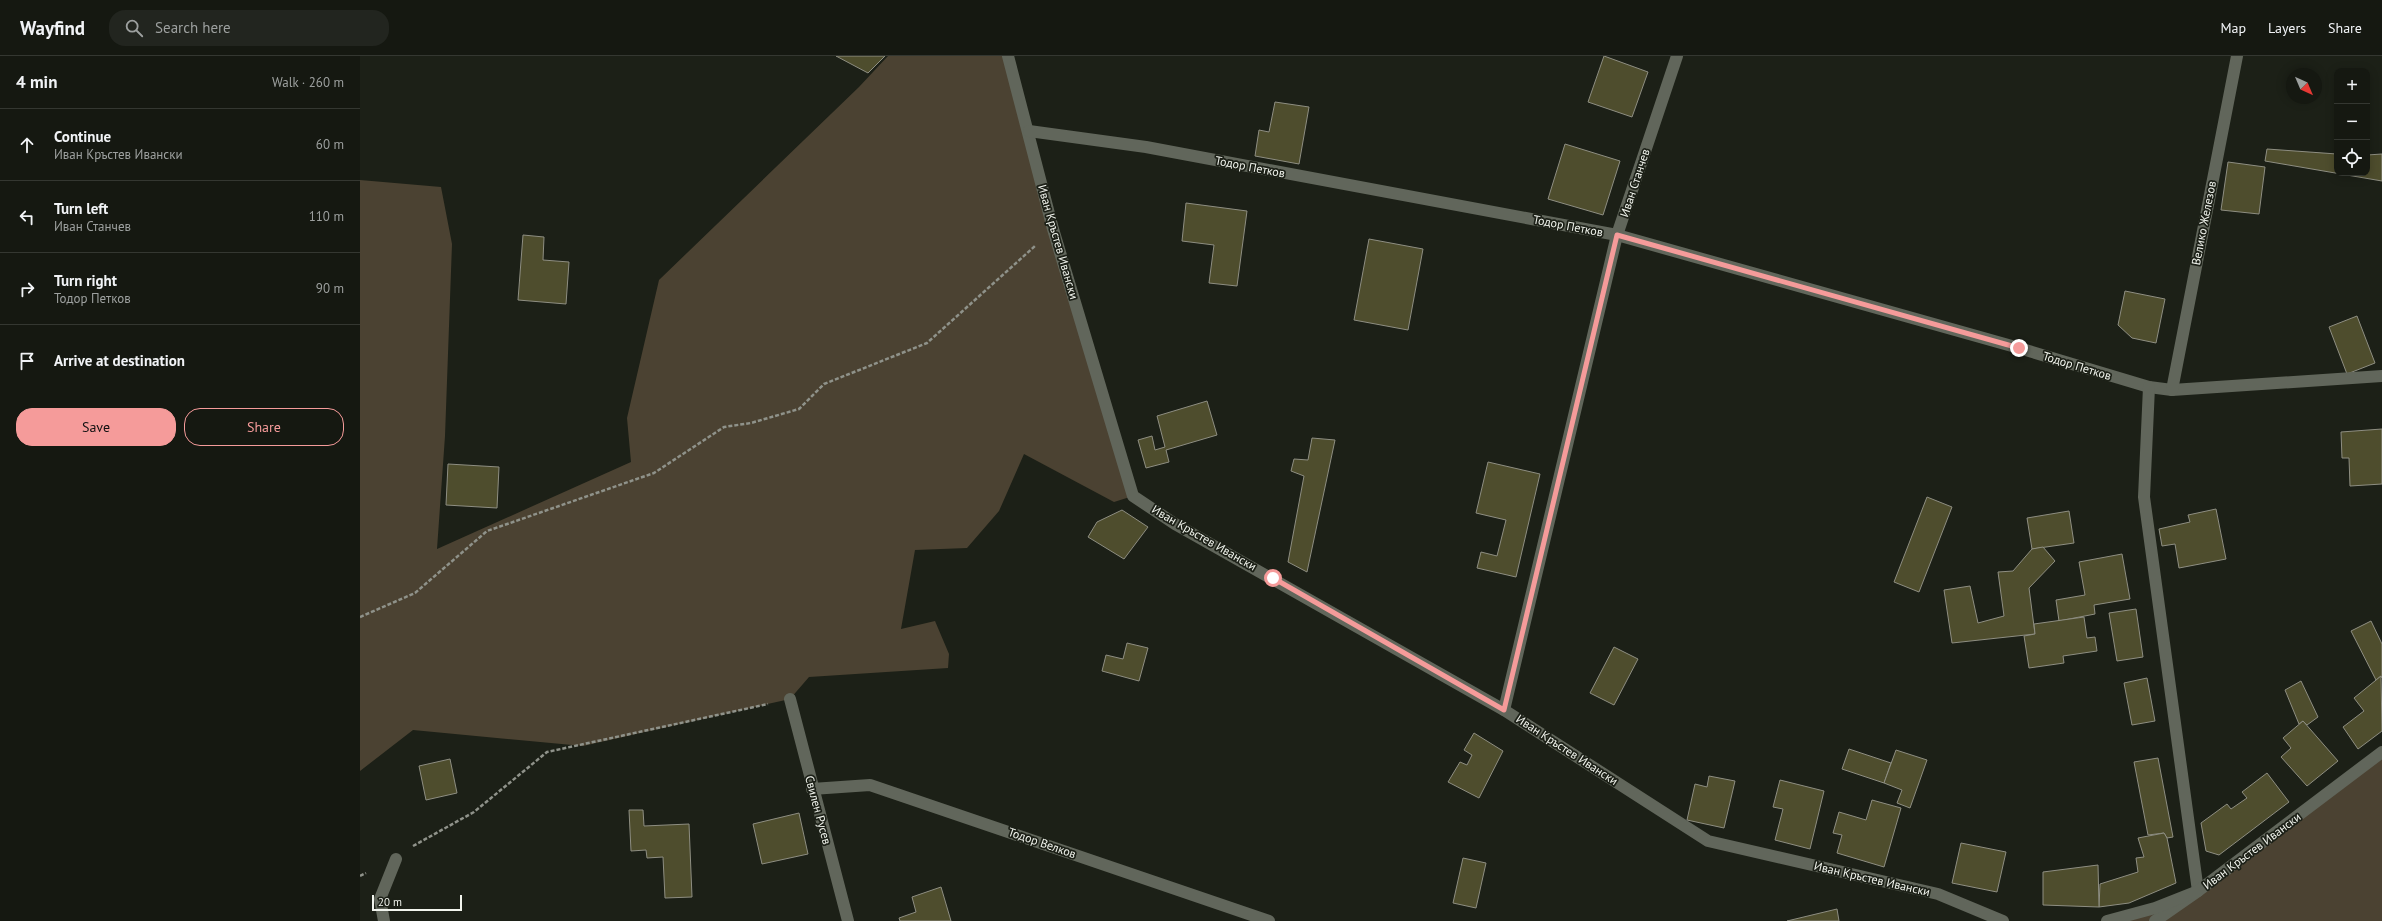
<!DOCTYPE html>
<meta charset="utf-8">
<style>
:root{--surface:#151811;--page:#22251f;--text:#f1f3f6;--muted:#9da09f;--line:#343731;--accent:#f59b9a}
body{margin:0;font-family:"PT Sans",sans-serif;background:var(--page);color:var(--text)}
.controls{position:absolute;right:12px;top:12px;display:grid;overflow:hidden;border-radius:8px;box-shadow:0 2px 10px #0003}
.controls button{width:36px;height:36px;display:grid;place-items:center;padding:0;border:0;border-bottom:1px solid var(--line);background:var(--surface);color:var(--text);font:20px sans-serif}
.compass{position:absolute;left:1926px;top:12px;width:36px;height:36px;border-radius:50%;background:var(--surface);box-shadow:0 2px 10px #0003;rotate:136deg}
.scale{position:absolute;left:12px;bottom:10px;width:90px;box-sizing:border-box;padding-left:4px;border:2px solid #f2f5ee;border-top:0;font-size:11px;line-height:14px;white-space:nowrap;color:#f2f5ee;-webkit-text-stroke:3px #1c2017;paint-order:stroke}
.stop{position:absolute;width:12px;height:12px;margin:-9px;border:3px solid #f59b9a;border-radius:50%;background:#fff}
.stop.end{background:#f59b9a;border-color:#fff;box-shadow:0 1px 4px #0008}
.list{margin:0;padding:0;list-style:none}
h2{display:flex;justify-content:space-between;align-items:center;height:52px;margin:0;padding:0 16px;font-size:17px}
h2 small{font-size:13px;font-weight:400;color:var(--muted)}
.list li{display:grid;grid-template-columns:26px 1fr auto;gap:12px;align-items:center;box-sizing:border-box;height:72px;padding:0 16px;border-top:1px solid var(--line)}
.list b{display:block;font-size:15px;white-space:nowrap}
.list p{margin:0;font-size:13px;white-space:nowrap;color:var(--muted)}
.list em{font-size:13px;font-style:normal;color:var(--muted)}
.actions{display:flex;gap:8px;padding:12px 16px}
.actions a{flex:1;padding:9px 0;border:1px solid var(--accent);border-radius:16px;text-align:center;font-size:14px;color:var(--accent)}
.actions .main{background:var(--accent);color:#111}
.icon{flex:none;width:22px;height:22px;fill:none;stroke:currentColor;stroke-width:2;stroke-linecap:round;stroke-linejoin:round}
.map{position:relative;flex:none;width:2022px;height:865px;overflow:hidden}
header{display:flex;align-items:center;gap:24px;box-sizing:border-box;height:56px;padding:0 20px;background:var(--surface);border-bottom:1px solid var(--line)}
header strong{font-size:19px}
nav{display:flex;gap:22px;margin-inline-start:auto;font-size:14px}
.search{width:280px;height:36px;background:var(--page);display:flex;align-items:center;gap:10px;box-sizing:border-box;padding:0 14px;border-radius:16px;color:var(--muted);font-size:15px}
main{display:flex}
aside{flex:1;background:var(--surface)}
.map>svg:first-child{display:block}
.green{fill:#4b4232}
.building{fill:#4e4d2d;stroke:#8e8e82}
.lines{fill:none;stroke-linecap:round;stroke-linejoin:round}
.path{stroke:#8f928a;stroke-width:2.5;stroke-dasharray:4 2;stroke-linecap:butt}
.minor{stroke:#61665b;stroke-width:12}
.route{stroke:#f59b9a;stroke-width:5}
.labels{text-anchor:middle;stroke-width:3.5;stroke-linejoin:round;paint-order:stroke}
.street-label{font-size:12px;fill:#f2f5ee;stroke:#1c2017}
</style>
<header>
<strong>Wayfind</strong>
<div class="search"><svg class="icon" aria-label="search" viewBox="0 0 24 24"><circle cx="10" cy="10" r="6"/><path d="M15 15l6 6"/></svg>Search here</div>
<nav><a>Map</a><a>Layers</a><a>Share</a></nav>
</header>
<main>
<aside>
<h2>4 min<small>Walk · 260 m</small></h2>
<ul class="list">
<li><svg class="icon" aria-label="ahead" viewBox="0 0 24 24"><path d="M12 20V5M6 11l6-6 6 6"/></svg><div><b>Continue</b><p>Иван Кръстев Ивански</p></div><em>60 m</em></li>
<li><svg class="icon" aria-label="left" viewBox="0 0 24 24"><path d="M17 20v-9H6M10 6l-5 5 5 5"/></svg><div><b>Turn left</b><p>Иван Станчев</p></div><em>110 m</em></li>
<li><svg class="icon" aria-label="right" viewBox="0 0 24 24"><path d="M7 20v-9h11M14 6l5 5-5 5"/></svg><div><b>Turn right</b><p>Тодор Петков</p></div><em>90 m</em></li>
<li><svg class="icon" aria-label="arrive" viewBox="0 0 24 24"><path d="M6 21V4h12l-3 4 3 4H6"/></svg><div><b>Arrive at destination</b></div></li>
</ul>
<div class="actions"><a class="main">Save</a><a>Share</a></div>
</aside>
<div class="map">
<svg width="2022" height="865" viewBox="0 0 2022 865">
<rect width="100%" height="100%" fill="#1c2017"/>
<g class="green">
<path d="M528,0H648L773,440L754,446L664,398L639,455L607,492L555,494L541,573L575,565L589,598L588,612L449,621L430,643L223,690L53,674L0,715V124L81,131L92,188L85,380L77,493L271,406L267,362L299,224L499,31Z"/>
<path d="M2022,696V865H1747L1838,835Z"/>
</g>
<g class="building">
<path d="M476,0H525L508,17Z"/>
<path d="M1244,0L1288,16L1272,61L1228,46Z"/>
<path d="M915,46L949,51L939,108L895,100L899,74L909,76Z"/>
<path d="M1205,88L1260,105L1243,159L1188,143Z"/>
<path d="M1907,93L1977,98V117H2007V99L2022,98V125L1905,105Z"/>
<path d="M1868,106L1905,111L1899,158L1861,154Z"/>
<path d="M826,147L887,155L877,230L849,227L854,189L822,185Z"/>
<path d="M163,179L184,181L183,204L209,206L206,248L158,244Z"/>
<path d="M1009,183L1063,193L1048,274L994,264Z"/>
<path d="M1765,235L1805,243L1796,287L1772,282L1758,269Z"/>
<path d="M1997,260L2015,307L1987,318L1969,271Z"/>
<path d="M847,345L857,379L806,394L809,406L786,412L778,384L792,380L795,394L805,391L797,360Z"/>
<path d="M2022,373V428L1990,430L1989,402H1982L1981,376Z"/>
<path d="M952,382L975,384L947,516L928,506L944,420L931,415L934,403L948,404Z"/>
<path d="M1128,406L1180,418L1156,521L1117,512L1121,496L1137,500L1146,464L1116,457Z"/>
<path d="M88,408L139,411L137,452L86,449Z"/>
<path d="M1567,441L1592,451L1559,536L1534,526Z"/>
<path d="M1856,453L1866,503L1819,512L1815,488L1802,490L1799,473L1830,466L1828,459Z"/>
<path d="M762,454L788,471L764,503L728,481L737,466Z"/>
<path d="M1709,455L1714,487L1672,493L1667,462Z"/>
<path d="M1683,491L1695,505L1669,532L1675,578L1592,587L1584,534L1610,530L1618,567L1644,560L1638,516L1653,515L1672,493Z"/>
<path d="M1762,498L1770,543L1734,549L1735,558L1699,565L1696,544L1725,539L1719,506Z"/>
<path d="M1776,553L1783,601L1757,605L1749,557Z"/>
<path d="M1724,561L1727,582L1735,581L1737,595L1703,600L1704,607L1669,612L1664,580L1675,578L1674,568Z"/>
<path d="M2011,565L2022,588V622L2021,620L2016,624L1991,575Z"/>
<path d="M767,587L788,592L779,625L742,615L746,599L763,603Z"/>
<path d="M1254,591L1278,603L1254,649L1230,637Z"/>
<path d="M2021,620L2022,675L1998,693L1983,671L2004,655L1994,642Z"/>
<path d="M1787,622L1795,665L1772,669L1764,627Z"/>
<path d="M1941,625L1958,661L1947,669L1943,665L1939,668L1925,634Z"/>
<path d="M1943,665L1978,705L1947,730L1921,701L1931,692L1923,682Z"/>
<path d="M1114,677L1143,695L1119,742L1088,726L1100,706L1107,709L1112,699L1104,694Z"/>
<path d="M1489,693L1531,707L1524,727L1482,713Z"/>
<path d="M1536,694L1567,704L1550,752L1537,747L1542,734L1524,727Z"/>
<path d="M1798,702L1813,781L1807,782L1804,777L1788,779L1774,706Z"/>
<path d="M90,703L97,737L66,744L59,710Z"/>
<path d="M1907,717L1929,746L1859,799L1846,795L1841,767L1867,748L1871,753L1887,742L1882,736Z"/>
<path d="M1349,720L1375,725L1364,772L1327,764L1335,728L1347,731Z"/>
<path d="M1420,724L1464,735L1450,793L1415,784L1423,753L1413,751Z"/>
<path d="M1512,744L1541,752L1524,811L1477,797L1482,779L1473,777L1479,756L1506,764Z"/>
<path d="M269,754H283L284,770L329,768L332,841L305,842L303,801L287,802L286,794L271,795Z"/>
<path d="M439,757L448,798L402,808L393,768Z"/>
<path d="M1804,777L1807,782L1816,827L1769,847L1739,851L1740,828L1778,816L1776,802L1784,801L1778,782Z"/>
<path d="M1601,787L1646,796L1637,836L1592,827Z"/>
<path d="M1103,802L1126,807L1116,852L1093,847Z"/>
<path d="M1738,809L1739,851L1683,849V816Z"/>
<path d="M581,831L591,865H540L539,862L556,856L552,841Z"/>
<path d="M1477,853L1479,865H1427Z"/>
</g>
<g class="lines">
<g class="path">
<path d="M0,561L55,537L127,475L294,417L364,371L391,367L439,353L464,328L567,287L675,190"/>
<path d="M53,790L114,756L187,696L408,648"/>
<path d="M0,820L6,817"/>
</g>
<g class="minor">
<path d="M648,0L693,173L773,440L815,468L1144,654L1348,785L1578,838L1643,865"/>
<path d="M669,75L786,91L1257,179L1659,292L1789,331L1812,334L2022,320"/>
<path d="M1789,331L1784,441L1838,835L1795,865"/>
<path d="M1812,334L1877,0"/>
<path d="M430,643L488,865"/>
<path d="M1144,654L1257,179L1317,0"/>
<path d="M452,733L510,729L909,865"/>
<path d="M24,865L20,843L36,803"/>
<path d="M1747,865L1795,852L1838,835L2022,696"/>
</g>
</g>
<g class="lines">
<path class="route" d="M913,522L1144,654L1257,179L1659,292"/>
</g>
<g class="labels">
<g class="street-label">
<text transform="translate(890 111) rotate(11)" y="4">Тодор Петков</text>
<text transform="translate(1275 127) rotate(-72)" y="4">Иван Станчев</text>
<text transform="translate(1844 167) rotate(-79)" y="4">Велико Железов</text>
<text transform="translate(1208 170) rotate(11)" y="4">Тодор Петков</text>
<text transform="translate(698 186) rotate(74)" y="4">Иван Кръстев Ивански</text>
<text transform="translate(1717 310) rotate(17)" y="4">Тодор Петков</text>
<text transform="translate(844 482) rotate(30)" y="4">Иван Кръстев Ивански</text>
<text transform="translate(1207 694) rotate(33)" y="4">Иван Кръстев Ивански</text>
<text transform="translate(458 754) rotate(75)" y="4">Свилен Русев</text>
<text transform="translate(682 787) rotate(19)" y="4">Тодор Велков</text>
<text transform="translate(1892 795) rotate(-37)" y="4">Иван Кръстев Ивански</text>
<text transform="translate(1512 823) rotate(13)" y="4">Иван Кръстев Ивански</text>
</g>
</g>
</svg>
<div class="controls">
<button>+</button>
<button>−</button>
<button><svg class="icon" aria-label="locate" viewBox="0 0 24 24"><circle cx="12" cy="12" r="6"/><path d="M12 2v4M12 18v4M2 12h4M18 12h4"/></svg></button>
</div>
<svg class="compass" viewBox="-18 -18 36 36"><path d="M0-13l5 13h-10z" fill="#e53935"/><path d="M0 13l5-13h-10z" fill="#9da09f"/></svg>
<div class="scale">20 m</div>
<div class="stop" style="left:913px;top:522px"></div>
<div class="stop end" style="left:1659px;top:292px"></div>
</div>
</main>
